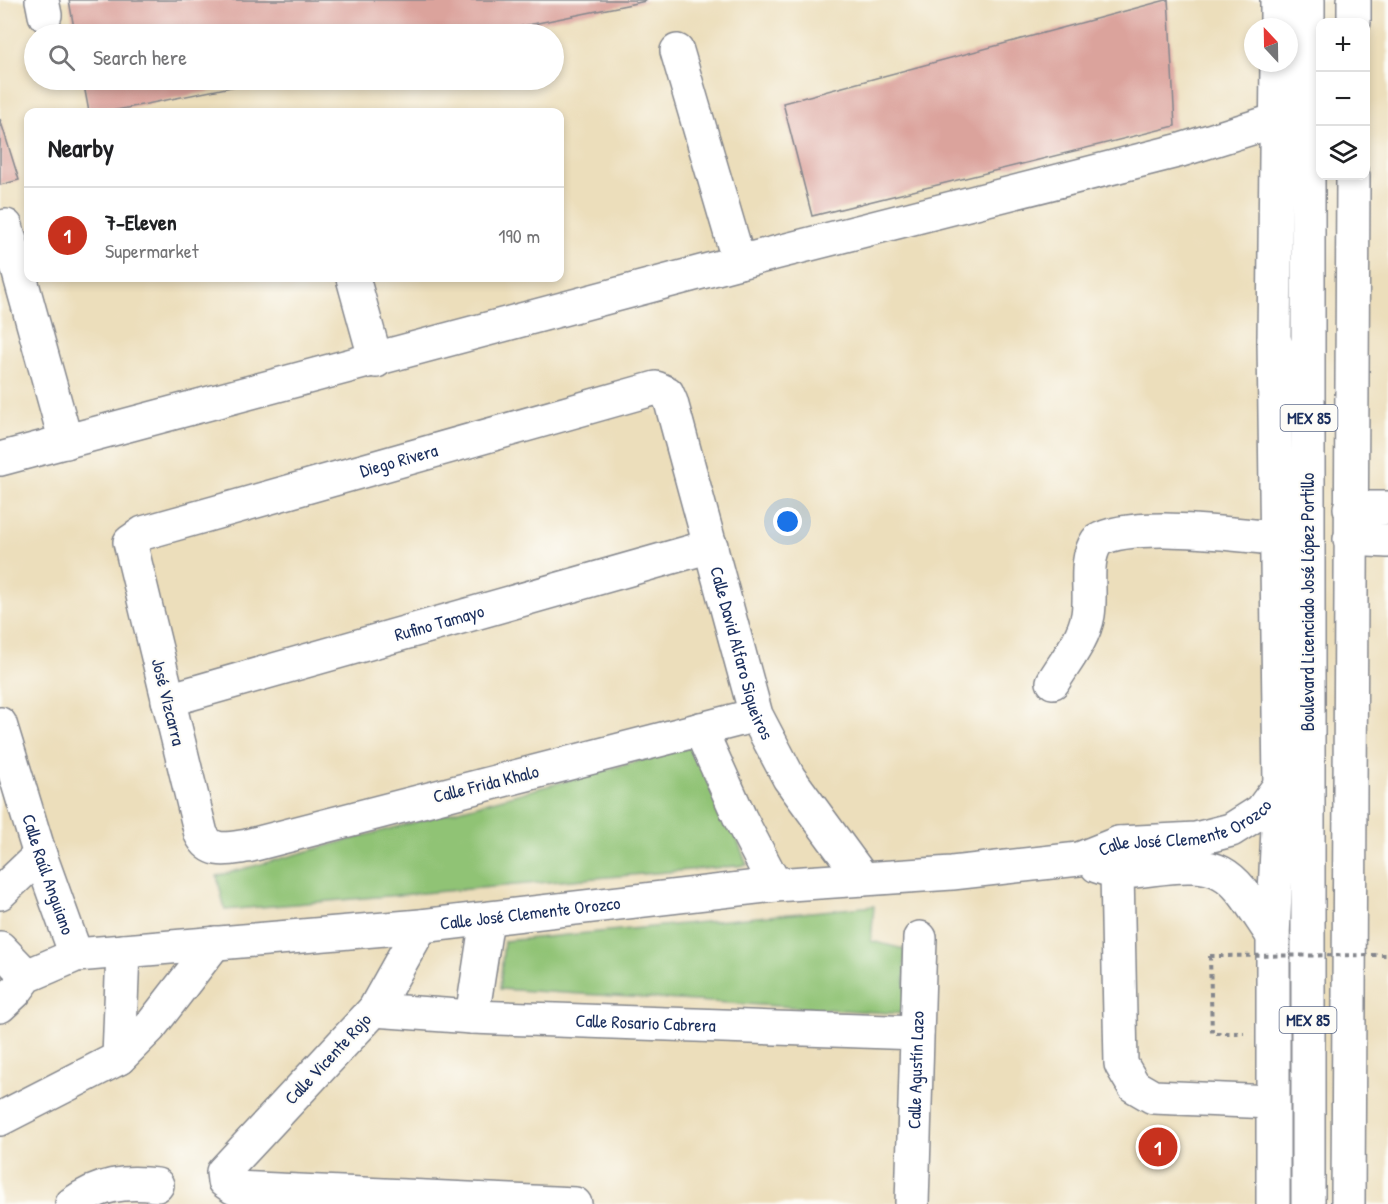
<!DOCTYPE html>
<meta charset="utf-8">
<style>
:root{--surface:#fff;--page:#f6f6f6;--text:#202124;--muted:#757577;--line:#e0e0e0;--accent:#c8321e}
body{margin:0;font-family:"Patrick Hand",sans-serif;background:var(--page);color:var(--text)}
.controls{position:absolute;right:18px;top:18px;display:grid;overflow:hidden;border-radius:12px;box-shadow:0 3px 9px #0003}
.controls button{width:54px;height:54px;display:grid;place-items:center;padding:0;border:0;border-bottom:2px solid var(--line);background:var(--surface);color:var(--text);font:30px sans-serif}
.compass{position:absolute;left:1244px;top:18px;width:54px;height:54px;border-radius:50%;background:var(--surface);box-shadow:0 3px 9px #0003;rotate:338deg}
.you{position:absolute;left:788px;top:522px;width:21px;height:21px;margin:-15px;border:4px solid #fff;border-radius:50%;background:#1a73e8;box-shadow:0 0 0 9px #1a73e833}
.badge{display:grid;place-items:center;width:39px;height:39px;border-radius:50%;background:var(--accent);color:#fff;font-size:20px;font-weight:700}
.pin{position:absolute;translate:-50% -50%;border:3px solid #fff;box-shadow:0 2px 6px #0006}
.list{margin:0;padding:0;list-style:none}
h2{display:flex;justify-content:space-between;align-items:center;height:78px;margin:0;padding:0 24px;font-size:26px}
h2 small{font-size:20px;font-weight:400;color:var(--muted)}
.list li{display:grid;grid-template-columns:39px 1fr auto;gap:18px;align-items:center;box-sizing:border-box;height:96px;padding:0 24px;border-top:2px solid var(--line)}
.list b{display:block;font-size:22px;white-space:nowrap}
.list p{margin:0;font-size:20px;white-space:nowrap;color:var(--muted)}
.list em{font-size:20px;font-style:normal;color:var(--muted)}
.icon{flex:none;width:33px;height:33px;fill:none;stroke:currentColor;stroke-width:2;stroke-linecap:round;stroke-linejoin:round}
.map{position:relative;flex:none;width:1388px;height:1204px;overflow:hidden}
.search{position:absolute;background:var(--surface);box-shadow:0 3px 9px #0003;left:24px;top:24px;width:540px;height:66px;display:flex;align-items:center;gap:15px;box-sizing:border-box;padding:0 21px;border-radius:33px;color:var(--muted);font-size:22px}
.panel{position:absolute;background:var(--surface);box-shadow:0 3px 9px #0003;left:24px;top:108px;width:540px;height:174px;border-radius:12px}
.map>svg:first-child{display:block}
.green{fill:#90c374;stroke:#567969;stroke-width:1.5}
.building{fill:#dba39c}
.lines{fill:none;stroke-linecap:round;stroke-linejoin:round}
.minor-casing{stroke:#84868c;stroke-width:36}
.highway-casing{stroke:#84868c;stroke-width:36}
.path{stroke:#84868c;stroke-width:4;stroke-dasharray:4.5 4.5;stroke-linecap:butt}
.minor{stroke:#fff;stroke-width:33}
.highway{stroke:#fff;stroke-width:33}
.path-bridge{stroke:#84868c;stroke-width:4;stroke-dasharray:4.5 4.5;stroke-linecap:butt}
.labels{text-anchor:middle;stroke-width:4.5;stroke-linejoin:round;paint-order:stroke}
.shield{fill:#fdfcf7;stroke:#5f6c8c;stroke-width:1.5}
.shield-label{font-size:16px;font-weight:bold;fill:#1b2f5e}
.street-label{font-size:18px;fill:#1b2f5e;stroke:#fdfcf7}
</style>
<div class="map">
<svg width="1388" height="1204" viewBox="0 0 1388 1204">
<rect width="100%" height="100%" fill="#fdfcf7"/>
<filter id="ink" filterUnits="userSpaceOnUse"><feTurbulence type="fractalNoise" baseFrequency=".0167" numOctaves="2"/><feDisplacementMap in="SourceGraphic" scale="12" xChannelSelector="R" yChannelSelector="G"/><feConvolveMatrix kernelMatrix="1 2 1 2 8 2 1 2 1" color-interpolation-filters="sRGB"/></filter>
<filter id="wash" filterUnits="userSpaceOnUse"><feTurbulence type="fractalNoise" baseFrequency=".008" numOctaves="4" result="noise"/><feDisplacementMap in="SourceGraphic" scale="24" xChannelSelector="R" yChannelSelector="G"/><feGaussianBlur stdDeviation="1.35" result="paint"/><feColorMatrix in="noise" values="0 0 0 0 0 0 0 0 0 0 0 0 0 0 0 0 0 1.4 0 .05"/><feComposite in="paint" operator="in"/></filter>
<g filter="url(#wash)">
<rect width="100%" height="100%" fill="#ecdebb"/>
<g class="green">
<path d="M701,744L747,865L225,910L217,876Z"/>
<path d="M874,906L871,941L904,949L906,1014L500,989L504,941Z"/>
</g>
<g id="blocks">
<g class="building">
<path d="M69,0H645L646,1L484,34H75Z"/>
<path d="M1166,0H1168L1169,14L1175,126L812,216L783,103Z"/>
<path d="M83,80H261V81L107,112H89Z"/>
<path d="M0,119L19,180L0,185Z"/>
</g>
</g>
</g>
<g filter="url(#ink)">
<use href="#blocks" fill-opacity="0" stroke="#84868c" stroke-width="1.5"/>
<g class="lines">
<defs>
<g id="minor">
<path d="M42,0L45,15"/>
<path d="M1277,0V27"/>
<path d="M677,51L739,262"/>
<path d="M6,226L66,442"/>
<path d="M353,278L376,361"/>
<path d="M0,459L739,262L1181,150L1277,120"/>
<path d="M1350,508H1388"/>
<path d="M1350,539L1388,541"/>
<path d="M1053,682C1065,662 1084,639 1088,615C1092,590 1083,562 1097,541C1131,520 1233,535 1277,538"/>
<path id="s1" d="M168,700L711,546"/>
<path id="s2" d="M756,715L247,846C227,849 211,854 201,834L130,542L143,533L656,388L667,393L671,402L756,715L789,778L863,879"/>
<path id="s3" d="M0,724L40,855L76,955"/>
<path d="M700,729L740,818L775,885"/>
<path d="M1119,843L1117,873L1121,1064L1134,1086L1153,1097L1272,1102"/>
<path d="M1097,866C1119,874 1129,872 1152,869C1230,858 1232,876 1273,936"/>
<path d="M0,893L40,855"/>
<path d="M421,926L374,1010L223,1172L224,1181L234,1188L575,1204"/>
<path d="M0,948L27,976"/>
<path id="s4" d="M0,1006L15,992L27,976L76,955L421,926L775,885L952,873L1079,859L1119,843L1196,839L1231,830L1261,811L1280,785"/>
<path id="s5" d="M374,1010L472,1017L917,1033"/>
<path d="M472,1017L487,919"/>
<path d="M119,1058L123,951"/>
<path d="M0,1119L119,1058L150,1027L215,943"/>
<path d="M72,1204C100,1184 124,1181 157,1185"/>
<path id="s6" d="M912,1204L920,938"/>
<path d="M1273,1204V936L1280,785L1274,340L1277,63"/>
</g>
<g id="highway">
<path d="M1308,0V1204"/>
<path d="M1354,22V0"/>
<path d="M1274,340L1303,410"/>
<path d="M1348,1204L1353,176"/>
</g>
</defs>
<use href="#minor" class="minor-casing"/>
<use href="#highway" class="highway-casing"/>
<path class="path" d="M1210,956L1212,1033H1244"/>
<use href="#minor" class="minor"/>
<use href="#highway" class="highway"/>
<path class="path-bridge" d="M1210,956L1388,955"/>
</g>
</g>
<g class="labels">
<g class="shield">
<rect x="1280.5" y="405" width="57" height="26" rx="4.5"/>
<rect x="1279.5" y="1007" width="57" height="26" rx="4.5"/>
</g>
<g class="shield-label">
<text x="1309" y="424">MEX 85</text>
<text x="1308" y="1026">MEX 85</text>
</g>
<g class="street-label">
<text dy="6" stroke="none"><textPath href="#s2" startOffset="1160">Diego Rivera</textPath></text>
<text transform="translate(1308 602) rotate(-90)" y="6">Boulevard Licenciado José López Portillo</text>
<text dy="6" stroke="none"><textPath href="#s1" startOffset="282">Rufino Tamayo</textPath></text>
<text dy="6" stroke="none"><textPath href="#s2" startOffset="1710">Calle David Alfaro Siqueiros</textPath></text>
<text transform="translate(168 702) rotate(76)" y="6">José Vizcarra</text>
<text transform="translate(486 784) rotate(-14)" y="6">Calle Frida Khalo</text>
<text dy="6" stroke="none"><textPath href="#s4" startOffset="1214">Calle José Clemente Orozco</textPath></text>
<text dy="6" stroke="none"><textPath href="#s3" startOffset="158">Calle Raúl Anguiano</textPath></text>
<text dy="6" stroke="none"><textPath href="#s4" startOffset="550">Calle José Clemente Orozco</textPath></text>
<text dy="6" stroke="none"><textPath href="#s5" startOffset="272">Calle Rosario Cabrera</textPath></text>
<text transform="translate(328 1059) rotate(-47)" y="6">Calle Vicente Rojo</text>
<text dy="6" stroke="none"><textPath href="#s6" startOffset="134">Calle Agustín Lazo</textPath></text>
</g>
</g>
</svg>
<div class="controls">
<button>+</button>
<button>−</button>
<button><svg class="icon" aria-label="layers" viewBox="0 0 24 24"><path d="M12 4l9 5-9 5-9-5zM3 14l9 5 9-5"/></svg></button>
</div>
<svg class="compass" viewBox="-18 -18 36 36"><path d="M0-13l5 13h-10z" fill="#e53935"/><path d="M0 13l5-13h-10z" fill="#757577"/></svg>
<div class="you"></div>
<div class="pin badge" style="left:1158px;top:1147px">1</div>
<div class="search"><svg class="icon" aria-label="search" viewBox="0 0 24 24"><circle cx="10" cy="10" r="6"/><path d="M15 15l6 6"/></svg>Search here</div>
<section class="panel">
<h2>Nearby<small></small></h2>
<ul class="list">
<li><span class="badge">1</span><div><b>7-Eleven</b><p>Supermarket</p></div><em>190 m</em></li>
</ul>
</section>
</div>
